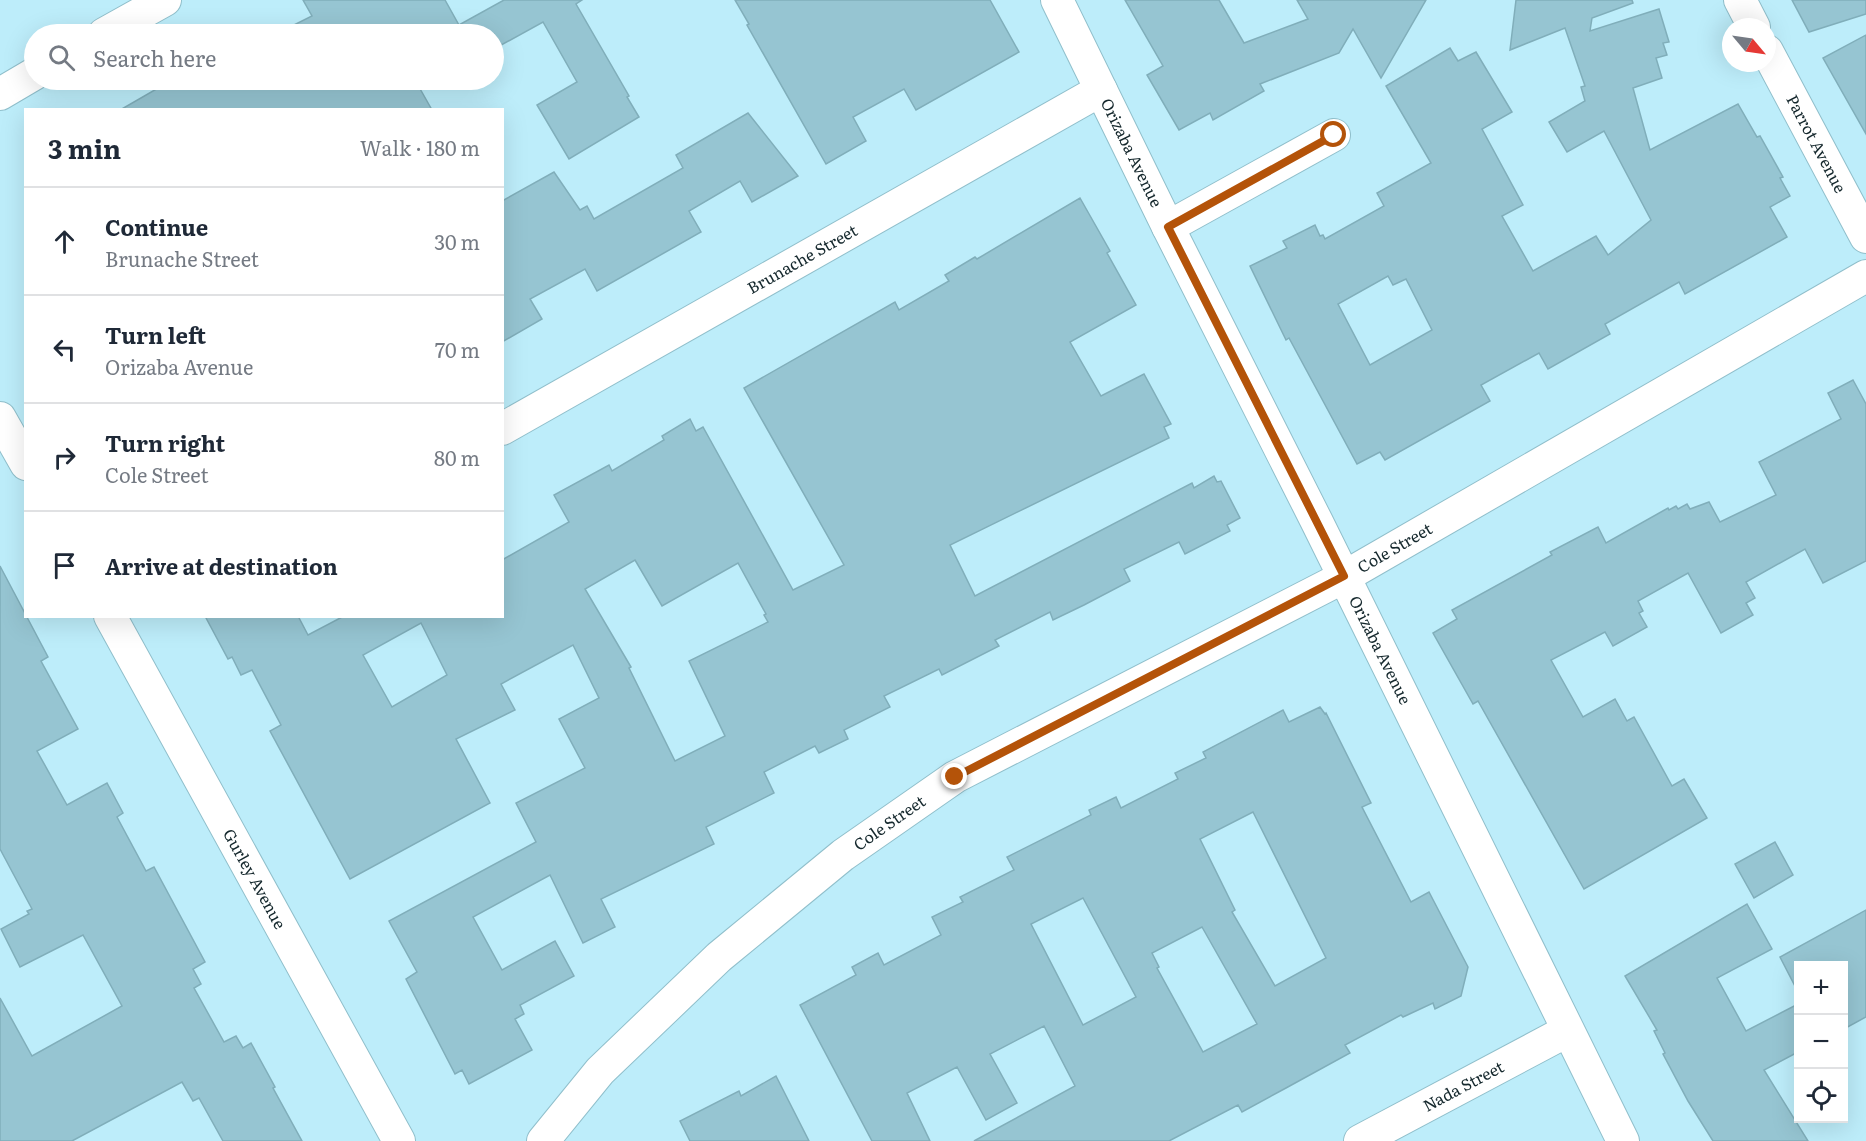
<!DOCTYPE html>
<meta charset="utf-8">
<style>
:root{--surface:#fff;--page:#f2f2f3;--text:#1f2937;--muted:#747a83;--line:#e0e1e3}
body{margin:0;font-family:Literata,serif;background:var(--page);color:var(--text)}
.controls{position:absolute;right:18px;bottom:18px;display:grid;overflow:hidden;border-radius:0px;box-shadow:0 6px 24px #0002}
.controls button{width:54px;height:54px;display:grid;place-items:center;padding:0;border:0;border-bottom:2px solid var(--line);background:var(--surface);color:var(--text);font:30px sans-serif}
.compass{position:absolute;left:1722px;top:18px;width:54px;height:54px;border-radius:50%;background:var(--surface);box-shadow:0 6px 24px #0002;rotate:119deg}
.stop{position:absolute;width:18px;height:18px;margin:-14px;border:4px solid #b45309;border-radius:50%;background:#fff}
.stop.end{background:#b45309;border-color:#fff;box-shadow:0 2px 6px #0008}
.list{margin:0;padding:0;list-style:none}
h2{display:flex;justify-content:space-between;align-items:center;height:78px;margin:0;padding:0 24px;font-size:26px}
h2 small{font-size:20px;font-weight:400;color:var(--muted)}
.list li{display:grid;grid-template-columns:39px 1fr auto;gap:18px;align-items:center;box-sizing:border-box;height:108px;padding:0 24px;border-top:2px solid var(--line)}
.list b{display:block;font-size:22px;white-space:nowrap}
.list p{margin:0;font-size:20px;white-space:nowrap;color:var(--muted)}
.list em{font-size:20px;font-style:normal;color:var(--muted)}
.icon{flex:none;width:33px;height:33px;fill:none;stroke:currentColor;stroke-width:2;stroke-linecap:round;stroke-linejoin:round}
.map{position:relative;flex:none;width:1866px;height:1141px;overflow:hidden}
.search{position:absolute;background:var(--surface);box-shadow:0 6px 24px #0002;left:24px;top:24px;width:480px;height:66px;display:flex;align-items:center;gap:15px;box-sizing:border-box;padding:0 21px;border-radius:33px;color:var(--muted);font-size:22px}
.panel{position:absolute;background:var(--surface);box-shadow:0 6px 24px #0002;left:24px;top:108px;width:480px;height:510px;border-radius:0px}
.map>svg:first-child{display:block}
.building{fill:#96c5d2;stroke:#80aeba;stroke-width:1.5;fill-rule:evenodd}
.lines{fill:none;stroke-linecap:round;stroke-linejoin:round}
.street-casing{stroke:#90bfcb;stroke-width:34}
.street{stroke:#fff;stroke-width:32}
.route{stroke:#b45309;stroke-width:8}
.labels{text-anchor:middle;stroke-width:6;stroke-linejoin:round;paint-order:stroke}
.street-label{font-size:16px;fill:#15282d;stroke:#daf7fe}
</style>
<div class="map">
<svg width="1866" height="1141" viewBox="0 0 1866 1141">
<rect width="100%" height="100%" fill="#bdedfa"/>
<g class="building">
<path d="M303,0H445L459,25L504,0H582L576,4L629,96L627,97L639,117L569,159L537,105L577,82L543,22L494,49V34H276L312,16Z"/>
<path d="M735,0H990L1019,52L916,110L904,89L853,117L866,141L826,164L747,25L749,24Z"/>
<path d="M1125,0H1219L1244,43L1308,19L1297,0H1426L1381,78L1353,29L1339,53L1260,84L1264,91L1213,120L1210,113L1179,130L1147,75L1163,66Z"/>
<path d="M1516,0H1632L1633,3L1592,18L1590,31L1659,9L1669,42L1663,43L1667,55L1656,58L1662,78L1633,88L1650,150L1738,104L1757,137L1760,136L1783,177L1780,178L1790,196L1770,207L1787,237L1685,294L1679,282L1605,324L1610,334L1548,369L1539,353L1481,385L1490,401L1385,460L1380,452L1357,464L1289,338L1286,340L1250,266L1287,248L1283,241L1315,225L1320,236L1323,235L1325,239L1384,206L1377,193L1431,163L1386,86L1450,48L1458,61L1476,52L1512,112L1482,129L1523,205L1502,216L1533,271L1596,236L1608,255L1651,220L1604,131L1567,152L1549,122L1585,101L1581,87L1585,86L1565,28L1510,50ZM1388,276L1393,285L1406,279L1432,330L1370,365L1338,304Z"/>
<path d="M1792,0H1866V14L1809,32Z"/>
<path d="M1866,35V134L1823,58Z"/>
<path d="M172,80H415L432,110H120Z"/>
<path d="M748,113L798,176L752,202L740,181L689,211L701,232L597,291L585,269L530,299L542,319L502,342V201L554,172L580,210L587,206L594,219L683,168L676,155Z"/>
<path d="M1080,198L1110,251L1107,253L1136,305L1070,342L1101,396L1144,374L1171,424L1164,427L1169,438L950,545L975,596L1192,483L1194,488L1214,476L1217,482L1221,481L1240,518L1227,525L1230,531L1185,554L1179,542L1124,569L1130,581L1084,605L1053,620L1050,612L995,640L999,646L942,675L939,669L884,696L890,707L844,730L848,739L819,753L815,746L764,772L774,793L706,827L714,844L601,899L615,927L583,943L550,875L473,917L502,970L555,941L574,976L520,1005L524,1014L515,1019L532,1050L469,1084L462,1070L455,1074L406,979L417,972L389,921L536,842L516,803L585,768L559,719L599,698L573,645L501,684L515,710L456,739L490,803L350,879L270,731L281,725L252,670L241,675L232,657L228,659L205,616H298L308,635L344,616H502V560L569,522L554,495L609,465L612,471L664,440L662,436L690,419L696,431L703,427L793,590L844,565L744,388L895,302L899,310L949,281L945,275L975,257L977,259ZM635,560L662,606L738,563L766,614L764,615L768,622L689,661L725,736L675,761L629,668L631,667L585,589ZM421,623L447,675L392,707L363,655Z"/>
<path d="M1853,380L1866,404V561L1823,583L1805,549L1746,582L1755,598L1746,603L1753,615L1721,633L1688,573L1638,601L1643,611L1639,613L1647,627L1613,646L1605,632L1551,660L1583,717L1615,699L1627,721L1634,717L1672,786L1684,779L1707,818L1584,889L1478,701L1473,704L1433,633L1457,619L1452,610L1552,555L1550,552L1598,527L1606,543L1668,508L1669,510L1676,506L1678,509L1687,504L1690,509L1709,502L1720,522L1776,495L1759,462L1841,419L1828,393Z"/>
<path d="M0,566L48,657L41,661L78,729L37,751L67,805L107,783L123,813L117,817L146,871L154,867L205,962L193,969L201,984L194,988L224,1042L236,1036L243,1048L251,1043L275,1087L273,1088L302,1141H223L199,1098L193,1101L182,1082L72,1141H0V998L32,1056L122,1006L83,935L20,967L1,929L29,914L27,911L32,909L0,849Z"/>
<path d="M1320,707L1325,714L1326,713L1371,803L1362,807L1411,902L1429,892L1468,967L1461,996L1435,1009L1433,1003L1403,1017L1401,1015L1345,1045L1350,1053L1286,1088L1242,1112L1238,1105L1169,1141H974L1075,1086L1044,1026L990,1054L1017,1103L986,1120L957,1067L907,1093L930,1141H872L800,1005L856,975L852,967L878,953L884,965L941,935L932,917L963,902L960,897L1014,870L1007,857L1091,815L1089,810L1116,797L1121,808L1178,779L1175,773L1206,758L1203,752L1283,710L1289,722ZM1253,812L1326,958L1275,986L1232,912L1235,910L1200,839ZM1083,898L1136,997L1083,1025L1031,924ZM1202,927L1257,1024L1203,1052L1157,968L1159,967L1152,953Z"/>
<path d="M1775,842L1793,875L1754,898L1735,864Z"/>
<path d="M1747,904L1772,949L1717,978L1746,1031L1798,1004V1052L1764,1070L1808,1141H1713L1688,1101L1663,1054L1665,1053L1654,1031L1657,1030L1625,976Z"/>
<path d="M1866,910V1017L1844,1029V966H1798V992L1780,957Z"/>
<path d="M776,1076L809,1141H690L680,1121L739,1091L741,1096Z"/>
</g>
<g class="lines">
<defs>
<g id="street">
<path id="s1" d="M1057,0L1168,227L1317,522L1623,1141"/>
<path d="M1740,0L1754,27"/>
<path d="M104,34L165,0"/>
<path id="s2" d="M1767,51L1866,237"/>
<path d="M0,94L34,74"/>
<path d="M1168,227L1334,135"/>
<path d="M0,418L26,464"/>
<path id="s3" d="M502,429L1101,90"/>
<path id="s4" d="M110,616L399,1141"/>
<path id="s5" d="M543,1141L600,1071L719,957L843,855L955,777L1344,577L1866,276"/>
<path id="s6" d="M1360,1141L1567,1031"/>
</g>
</defs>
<use href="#street" class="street-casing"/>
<use href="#street" class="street"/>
</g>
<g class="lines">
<path class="route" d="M955,777L1344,576L1168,227L1334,135"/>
</g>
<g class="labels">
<g class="street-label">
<text dy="6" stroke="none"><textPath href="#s2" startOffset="105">Parrot Avenue</textPath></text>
<text dy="6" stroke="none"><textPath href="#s1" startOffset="170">Orizaba Avenue</textPath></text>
<text dy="6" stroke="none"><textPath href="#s3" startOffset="345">Brunache Street</textPath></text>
<text dy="6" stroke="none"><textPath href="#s5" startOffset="1048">Cole Street</textPath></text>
<text dy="6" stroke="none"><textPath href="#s1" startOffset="726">Orizaba Avenue</textPath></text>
<text dy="6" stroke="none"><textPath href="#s5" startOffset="472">Cole Street</textPath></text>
<text dy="6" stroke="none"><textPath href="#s4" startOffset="300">Gurley Avenue</textPath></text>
<text dy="6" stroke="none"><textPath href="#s6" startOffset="117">Nada Street</textPath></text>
</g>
</g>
</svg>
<div class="controls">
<button>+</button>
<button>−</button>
<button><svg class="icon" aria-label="locate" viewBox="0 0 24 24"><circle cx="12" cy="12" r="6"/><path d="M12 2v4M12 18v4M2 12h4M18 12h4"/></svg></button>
</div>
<svg class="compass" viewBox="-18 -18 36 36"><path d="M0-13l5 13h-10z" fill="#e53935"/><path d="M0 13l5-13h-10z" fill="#747a83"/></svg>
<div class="stop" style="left:1334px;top:135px"></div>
<div class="stop end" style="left:955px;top:777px"></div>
<div class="search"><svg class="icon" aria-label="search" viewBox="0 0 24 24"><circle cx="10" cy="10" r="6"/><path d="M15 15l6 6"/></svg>Search here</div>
<section class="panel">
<h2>3 min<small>Walk · 180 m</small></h2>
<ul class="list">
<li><svg class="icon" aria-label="ahead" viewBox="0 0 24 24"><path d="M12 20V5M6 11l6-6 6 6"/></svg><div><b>Continue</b><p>Brunache Street</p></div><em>30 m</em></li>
<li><svg class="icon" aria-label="left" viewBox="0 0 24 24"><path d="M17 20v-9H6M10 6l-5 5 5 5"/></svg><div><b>Turn left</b><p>Orizaba Avenue</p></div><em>70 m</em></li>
<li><svg class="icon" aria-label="right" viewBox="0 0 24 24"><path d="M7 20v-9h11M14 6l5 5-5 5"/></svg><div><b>Turn right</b><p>Cole Street</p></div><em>80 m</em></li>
<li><svg class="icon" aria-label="arrive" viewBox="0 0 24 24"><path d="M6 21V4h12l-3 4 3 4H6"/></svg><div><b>Arrive at destination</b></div></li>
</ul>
</section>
</div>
